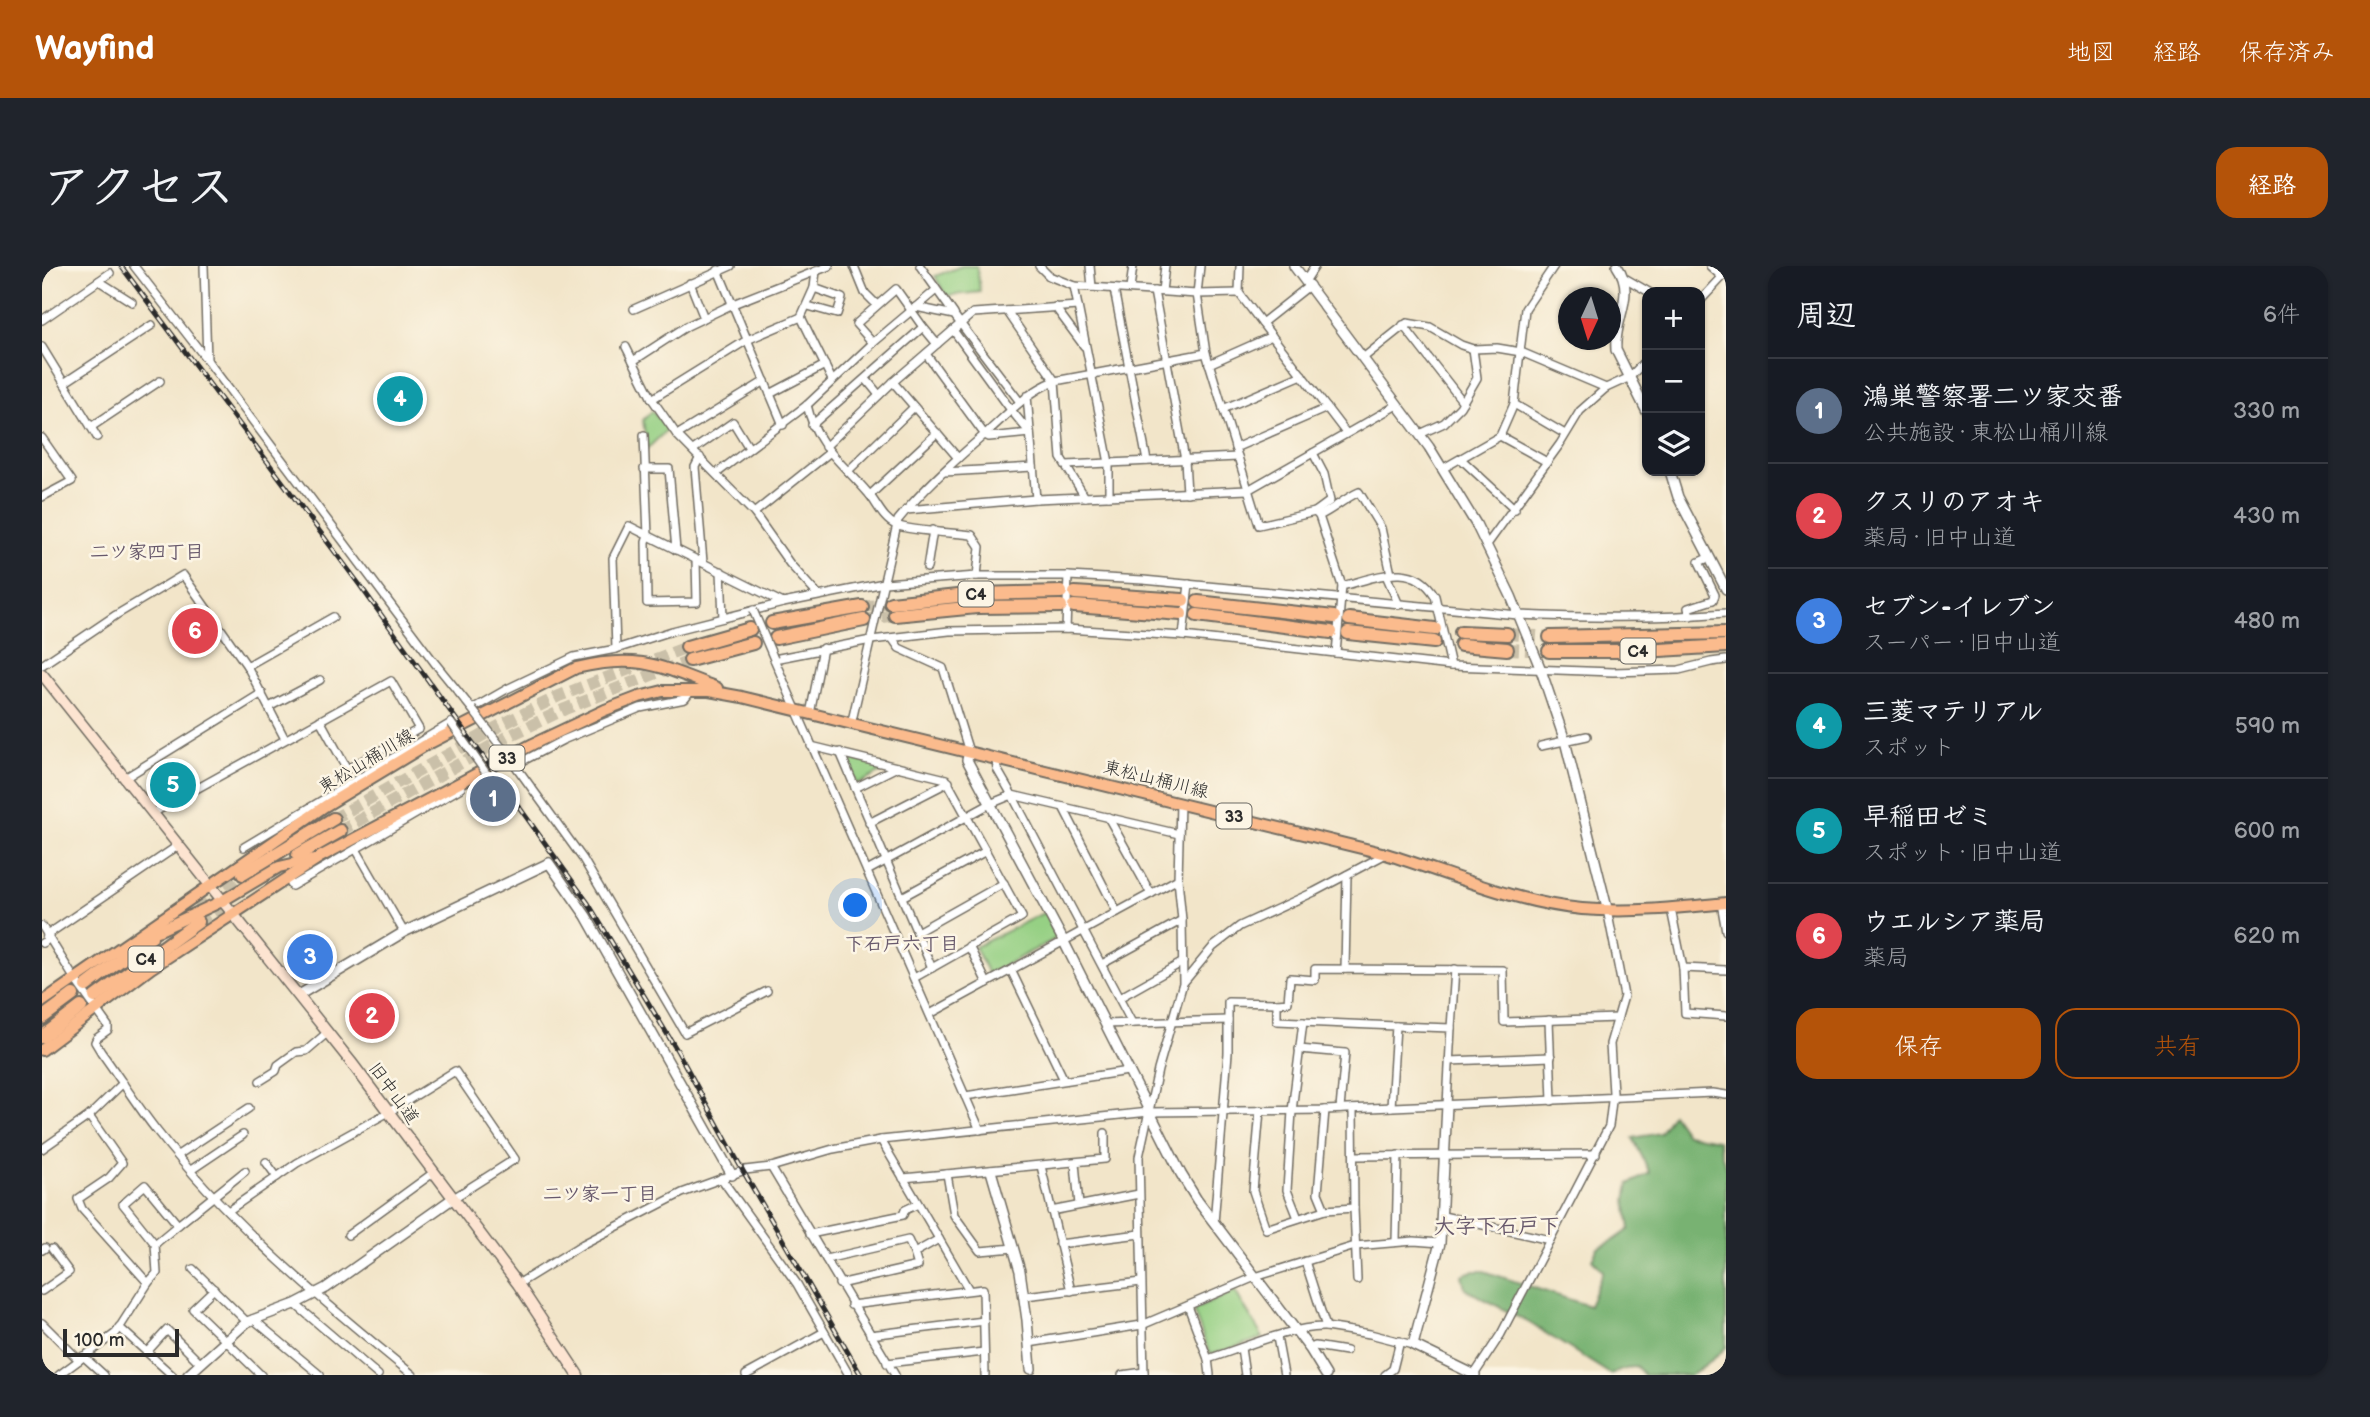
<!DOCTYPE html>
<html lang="ja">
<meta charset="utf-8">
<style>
:root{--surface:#171b24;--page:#20242c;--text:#f1f3f6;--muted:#9ea1a6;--line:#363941;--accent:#b45309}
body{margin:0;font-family:"Balsamiq Sans","Klee One",sans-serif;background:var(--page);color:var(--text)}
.controls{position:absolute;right:21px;top:21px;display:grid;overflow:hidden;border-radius:14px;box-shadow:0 2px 5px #0004}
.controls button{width:63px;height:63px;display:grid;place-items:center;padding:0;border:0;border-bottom:2px solid var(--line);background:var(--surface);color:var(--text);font:35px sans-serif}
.compass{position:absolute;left:1516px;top:21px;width:63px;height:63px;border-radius:50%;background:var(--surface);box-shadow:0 2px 5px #0004;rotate:184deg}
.scale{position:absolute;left:21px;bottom:18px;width:116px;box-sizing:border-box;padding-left:7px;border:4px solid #2b2b2b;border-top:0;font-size:19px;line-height:24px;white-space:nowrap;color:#2b2b2b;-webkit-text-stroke:5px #fcf5e5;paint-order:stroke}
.you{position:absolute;left:814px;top:640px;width:24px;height:24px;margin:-18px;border:5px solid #fff;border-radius:50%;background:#1a73e8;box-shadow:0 0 0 10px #1a73e833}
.badge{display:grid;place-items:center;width:46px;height:46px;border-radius:50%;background:var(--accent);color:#fff;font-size:23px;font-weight:700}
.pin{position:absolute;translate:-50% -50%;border:4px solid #fff;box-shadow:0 2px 7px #0006}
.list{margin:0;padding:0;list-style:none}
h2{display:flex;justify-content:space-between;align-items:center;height:91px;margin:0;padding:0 28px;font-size:30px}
h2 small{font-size:23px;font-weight:400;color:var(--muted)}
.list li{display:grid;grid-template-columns:46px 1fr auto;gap:21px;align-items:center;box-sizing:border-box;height:105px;padding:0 28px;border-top:2px solid var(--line)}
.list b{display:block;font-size:26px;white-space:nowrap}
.list p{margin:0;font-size:23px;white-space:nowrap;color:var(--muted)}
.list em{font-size:23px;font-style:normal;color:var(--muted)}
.actions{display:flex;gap:14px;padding:21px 28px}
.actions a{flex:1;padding:16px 0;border:2px solid var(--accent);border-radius:21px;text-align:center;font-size:24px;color:var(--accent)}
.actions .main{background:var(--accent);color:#fff}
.icon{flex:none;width:38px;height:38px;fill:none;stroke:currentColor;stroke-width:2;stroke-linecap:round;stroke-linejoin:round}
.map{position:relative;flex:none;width:1684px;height:1109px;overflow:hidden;border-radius:21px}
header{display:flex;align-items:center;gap:42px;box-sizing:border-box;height:98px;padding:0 35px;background:var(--accent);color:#fff}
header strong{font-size:33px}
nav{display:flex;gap:38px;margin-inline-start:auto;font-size:24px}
.intro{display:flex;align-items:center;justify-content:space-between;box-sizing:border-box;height:168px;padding:0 42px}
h1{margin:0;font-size:49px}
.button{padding:18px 32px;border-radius:21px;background:var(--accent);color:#fff;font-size:24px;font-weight:700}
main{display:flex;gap:42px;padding:0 42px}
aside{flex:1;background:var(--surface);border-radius:21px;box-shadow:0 2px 5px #0004}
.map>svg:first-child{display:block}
.green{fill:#96d084;stroke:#607e58;stroke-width:2}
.forest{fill:#78b272;stroke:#526e4e;stroke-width:2}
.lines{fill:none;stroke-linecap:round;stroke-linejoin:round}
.motorway-tunnel{stroke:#cac0a9;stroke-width:12;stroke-dasharray:12 6;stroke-linecap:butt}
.minor-casing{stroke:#716c62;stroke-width:10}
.tertiary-casing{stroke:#716c62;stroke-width:12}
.secondary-casing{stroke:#716c62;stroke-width:13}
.primary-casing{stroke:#716c62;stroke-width:14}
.motorway-casing{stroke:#716c62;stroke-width:16}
.minor{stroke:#fff;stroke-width:7}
.tertiary{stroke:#fff;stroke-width:9}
.secondary{stroke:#fde4d1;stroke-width:10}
.primary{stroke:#fbbb8d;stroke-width:10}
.motorway{stroke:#fbbb8d;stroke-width:12}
.rail-casing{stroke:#2b2b2b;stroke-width:5}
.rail{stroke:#fcf5e5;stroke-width:2.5;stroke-dasharray:8;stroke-linecap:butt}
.minor-bridge-casing{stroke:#716c62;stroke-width:10;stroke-linecap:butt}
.minor-bridge{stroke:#fff;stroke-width:7}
.labels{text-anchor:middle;stroke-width:5;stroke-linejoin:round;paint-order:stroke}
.shield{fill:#fcf5e5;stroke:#6a6863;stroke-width:2}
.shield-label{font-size:16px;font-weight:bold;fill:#2b2b2b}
.street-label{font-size:18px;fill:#2b2b2b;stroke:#fcf5e5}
.neighbourhood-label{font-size:19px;font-weight:bold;fill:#68596c;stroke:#fcf5e5}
.quarter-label{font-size:21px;font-weight:bold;fill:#68596c;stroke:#fcf5e5}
</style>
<header>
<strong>Wayfind</strong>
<nav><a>地図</a><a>経路</a><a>保存済み</a></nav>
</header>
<div class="intro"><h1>アクセス</h1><a class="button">経路</a></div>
<main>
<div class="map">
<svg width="1684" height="1109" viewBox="0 0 1684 1109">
<rect width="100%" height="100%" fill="#fcf5e5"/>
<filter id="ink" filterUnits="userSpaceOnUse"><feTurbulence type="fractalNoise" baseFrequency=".0143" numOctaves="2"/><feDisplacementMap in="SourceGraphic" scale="14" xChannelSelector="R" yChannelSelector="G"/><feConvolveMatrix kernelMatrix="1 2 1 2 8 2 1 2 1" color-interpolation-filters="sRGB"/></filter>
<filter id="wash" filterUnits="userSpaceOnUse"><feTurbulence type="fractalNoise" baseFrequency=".00686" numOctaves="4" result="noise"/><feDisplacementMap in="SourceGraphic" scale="28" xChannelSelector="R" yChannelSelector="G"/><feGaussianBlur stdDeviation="1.57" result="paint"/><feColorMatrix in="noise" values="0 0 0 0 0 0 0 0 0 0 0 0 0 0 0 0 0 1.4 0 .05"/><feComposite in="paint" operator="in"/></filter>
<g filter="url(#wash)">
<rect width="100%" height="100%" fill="#f2e5c9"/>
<g class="green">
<path d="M920,0H935L938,26L904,30L893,10Z"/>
<path d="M610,145L626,163L605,183L601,154Z"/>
<path d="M806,492L842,500L843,504L817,518L814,517L804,494Z"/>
<path d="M1003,646L1015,672L946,708L933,681Z"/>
<path d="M1193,1025L1221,1072L1171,1088L1167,1086L1152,1047L1153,1043Z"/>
</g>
<path class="forest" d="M1630,848L1644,868L1676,874L1684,904V1081C1672,1095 1663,1098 1649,1109H1602L1594,1100L1568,1108L1486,1056L1423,1023L1420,1009L1430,1005H1442L1547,1040L1561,1005L1550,993L1556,982L1571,975L1588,963L1584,934L1587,918L1608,907L1591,872L1618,867Z"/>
</g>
<g filter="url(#ink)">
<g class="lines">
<g class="motorway-tunnel">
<path d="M820,341L849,337"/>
<path d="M822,354L853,349"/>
<path d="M1465,368L1508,371"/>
<path d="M1465,383L1507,385"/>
<path d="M291,553L459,459L517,430L645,381"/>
<path d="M298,565L467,470L523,443L648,394"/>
<path d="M139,651L201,608"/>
<path d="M156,656L186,636"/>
</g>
<defs>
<g id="minor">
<path d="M92,0L165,94"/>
<path d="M162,0L165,94L392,396L430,443L465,423L532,391L574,383L630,365L741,337L842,317L935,310H1026L1101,314L1476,349C1545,352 1615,353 1684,347"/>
<path d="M812,0L823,27L835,39"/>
<path d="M878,0L912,48"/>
<path d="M997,0L1007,10L1032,20L1155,28L1197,27"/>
<path d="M1048,0L1050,21"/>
<path d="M1158,0L1155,28L1164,87L1217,259L1273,246L1277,250L1300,320L1294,387"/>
<path d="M1198,0L1197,27L1304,167"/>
<path d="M1668,0L1680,11"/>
<path d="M676,4L741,159"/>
<path d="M1581,11L1607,26"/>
<path d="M1264,14L1273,0"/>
<path d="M57,15L90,36"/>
<path d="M648,17L662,52"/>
<path d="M1032,20L1067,197V230"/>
<path d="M1072,23L1105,195"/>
<path d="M1088,23L1091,0"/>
<path d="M1112,25L1143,194L1145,227"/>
<path d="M1120,25L1123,0"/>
<path d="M1658,35L1684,7"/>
<path d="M766,40L795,48L800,32L772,22"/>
<path d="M874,41L912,49L978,136"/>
<path d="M1013,41L1042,80"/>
<path d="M592,43L689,0"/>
<path d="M965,45L1013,115L1019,192L1043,231"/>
<path d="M759,51L790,114"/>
<path d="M0,54L68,7"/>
<path d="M1220,57L1268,19"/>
<path d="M1361,59L1421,136"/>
<path d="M911,64L969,144L988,167"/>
<path d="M831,77L814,58L854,23L881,61L895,78"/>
<path d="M0,81L49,161L118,115"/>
<path d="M584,81L591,95"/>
<path d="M884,88L943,169L947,171L988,167"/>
<path d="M1321,92L1365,57L1388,61L1419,79L1431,83L1455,82L1479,86L1564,122"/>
<path d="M1167,98L1230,70"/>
<path d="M824,113L837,129"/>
<path d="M851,116L916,192"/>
<path d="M22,117L110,59"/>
<path d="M728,128L783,99"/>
<path d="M985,130L994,233"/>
<path d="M610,133L705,74L759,51L772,22L774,5"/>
<path d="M1472,138L1523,168"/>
<path d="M765,139C775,182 799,195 826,227C835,237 841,254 854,259C866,265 914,267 930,269L938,281L935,310"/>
<path d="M1181,143L1260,109"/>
<path d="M770,159L881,61"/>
<path d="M49,161L55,171"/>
<path d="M1378,168L1402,157L1418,141L1435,112L1431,83"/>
<path d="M602,169L606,270L604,276L605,337L655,336L654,294"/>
<path d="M635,169L723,115"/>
<path d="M1458,170L1505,196"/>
<path d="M0,172L30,215L0,231"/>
<path d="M783,181L851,116L931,47L1036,40"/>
<path d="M1193,182L1285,142"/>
<path d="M651,184L691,156L707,182"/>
<path d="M1271,187L1282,208L1288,235L1273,246"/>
<path d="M658,191L653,201L661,296"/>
<path d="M1419,193L1473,243"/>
<path d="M1024,199L1196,191"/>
<path d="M602,203H627L634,284"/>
<path d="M1400,203L1458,170L1472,138L1483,43L1512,0"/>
<path d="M806,205L872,141"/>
<path d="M902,206L991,201"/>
<path d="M675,207L765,139L831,77L894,24"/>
<path d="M828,229L895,167"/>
<path d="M864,244L994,233L1206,224L1355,139"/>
<path d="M712,247L787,187"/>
<path d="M1277,250C1292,243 1303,232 1317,226L1339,262L1349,308"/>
<path d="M1444,280L1518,178L1538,145L1564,122L1588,111L1605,93"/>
<path d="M885,302L891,264"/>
<path d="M679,305L681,352"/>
<path d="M1344,309L1357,339"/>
<path d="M1300,320C1333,312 1371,293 1393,330L1409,400"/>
<path d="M775,328L748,298L712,247L635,169L610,133L591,95L645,60L691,38L787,0"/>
<path d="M1648,350L1646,342L1671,334L1673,329L1657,296L1666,292"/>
<path d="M1024,363L1026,310"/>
<path d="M1141,370L1147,318"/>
<path d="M850,372L857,382L901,402L927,486"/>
<path d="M574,383L571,292L587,260L741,337"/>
<path d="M0,399L74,349L141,309L205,400L243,473"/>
<path d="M205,400L291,351"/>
<path d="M649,425L643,433L598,442L521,474L473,499L541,593L643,767L725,725"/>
<path d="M227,441L278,414"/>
<path d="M768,448L781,382"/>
<path d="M809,459L856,254C881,223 911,196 941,170C964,150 984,126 1013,115L1164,87"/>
<path d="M769,480L904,513L980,651L872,712"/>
<path d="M1499,480L1545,470"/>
<path d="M798,486L890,702"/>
<path d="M954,493L955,503L970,529L1137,568"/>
<path d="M83,512L220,427"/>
<path d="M813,522L855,501"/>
<path d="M1021,541L1075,646"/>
<path d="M111,547L349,415L377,463L305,503L278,454"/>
<path d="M1066,551L1109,628"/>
<path d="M827,557L907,516"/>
<path d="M202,581L409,457"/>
<path d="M314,583L362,666"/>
<path d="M825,605L948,538L970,529L1090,757"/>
<path d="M246,613L250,620L419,522"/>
<path d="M860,631L944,585"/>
<path d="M1679,637L1684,665"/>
<path d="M1629,643L1641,702L1684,704"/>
<path d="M0,660L32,712L66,760V764L55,772L53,776L59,786C78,812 95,840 115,865C188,958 280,1035 371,1109"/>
<path d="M875,666L962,617"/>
<path d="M0,677L4,675L5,669L137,579"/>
<path d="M927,680L945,717"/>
<path d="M1060,698L1140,654"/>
<path d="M1641,702L1643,747L1684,750"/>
<path d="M1303,703L1305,609"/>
<path d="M969,704L1022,814"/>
<path d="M1142,716L1171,681L1198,660L1272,626L1344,588"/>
<path d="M1077,732L1141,696"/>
<path d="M888,748L1136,613"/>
<path d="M1507,754L1510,835"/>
<path d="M1063,758L1186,754"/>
<path d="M1354,760L1409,762L1405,839"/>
<path d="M1409,762L1413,703"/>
<path d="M1257,783L1303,787L1298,843"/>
<path d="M1407,795L1509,791"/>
<path d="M218,815L234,805L236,799L254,786L264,785L286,766"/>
<path d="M923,830L1086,805"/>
<path d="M1349,841L1354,760L1235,755V737L1246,736L1248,712L1273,714V703L1461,704L1462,756L1576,752"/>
<path d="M1311,843L1312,942L1315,1014"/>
<path d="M1218,844L1211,925L1224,963L1283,944L1312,942"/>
<path d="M47,850L80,897L67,912L36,933L40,943L106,1017"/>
<path d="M938,864L732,393L829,374L907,365L1024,363L1141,370L1409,400L1571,406L1637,404L1669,396L1684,394"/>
<path d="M839,874L927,1024"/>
<path d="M0,883L47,850L81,817"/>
<path d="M136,889L207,842"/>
<path d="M1312,890L1554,888"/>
<path d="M224,896L235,911"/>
<path d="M1033,897L1037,939"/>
<path d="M999,900L1029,1025"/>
<path d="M729,901L853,1109"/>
<path d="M149,904L201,869"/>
<path d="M905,908L912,949L938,985L972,982"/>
<path d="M679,912L755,1018L807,1109"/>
<path d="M861,912L1063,893V867"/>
<path d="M1283,944L1276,927L1283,844"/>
<path d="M186,945L255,897L347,846L413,805L473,893L410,933"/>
<path d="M1009,945L1097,928"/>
<path d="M1401,950L1508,974"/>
<path d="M1256,952L1245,924L1250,845L1261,756"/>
<path d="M1172,957L1186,787V736L1235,737"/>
<path d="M136,959L203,905"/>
<path d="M768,968L861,949L863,944L876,938"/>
<path d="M306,969L391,907"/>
<path d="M1354,975L1356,889"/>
<path d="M1017,978L1098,968"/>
<path d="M0,984L3,982"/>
<path d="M784,993L866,974L872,987"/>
<path d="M151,1003L205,1056"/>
<path d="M476,1018L541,978L640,927L703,904L729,901L791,883L839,874L1107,846L1283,844L1671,827L1684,829"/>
<path d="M797,1018L876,1000L872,987L897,973"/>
<path d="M172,1023L151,1043L219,1109"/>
<path d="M0,1025L27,1006L10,983"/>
<path d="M983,1030L1099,1016"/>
<path d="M253,1038L336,1109"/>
<path d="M809,1039L941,1023L943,1109"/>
<path d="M1146,1040L1166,1093L1168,1109"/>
<path d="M211,1053L278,1109"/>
<path d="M0,1057L37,1094"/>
<path d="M77,1061L130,1109"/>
<path d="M1284,1061L1328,1068L1371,1079"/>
<path d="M828,1069L942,1055"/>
<path d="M1235,1071L1242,1109"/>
<path d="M987,1077L1100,1059L1213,1011L1313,980L1372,975L1398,977"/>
<path d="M1199,1082L1203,1109"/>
<path d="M1268,1083L1273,1080L1304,1085"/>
<path d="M105,1086L125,1064L158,1097"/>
<path d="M41,1090L62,1109"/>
<path d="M1166,1093C1197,1083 1254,1059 1284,1061L1263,995"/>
<path d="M845,1097L942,1086"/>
<path d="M17,1109L74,1067L106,1017L115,1007L113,978L81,938L103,919L136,959L113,978"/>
<path d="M704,1109L782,1066"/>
<path d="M1080,1109L1102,1106"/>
<path d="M1102,1109L1097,891L1116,804L1141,717L1140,654L1136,613L1138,537"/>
<path d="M1343,1109L1351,1103L1358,1075"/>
<path d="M1432,1109L1459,1068L1567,860L1571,827L1568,778L1582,730L1565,643"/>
</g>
<g id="tertiary">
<path d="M1252,0L1387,181L1434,258L1469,330L1499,404L1523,475L1565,642"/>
<path d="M1575,0C1595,28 1571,54 1574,84L1605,146"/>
<path d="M1628,205L1636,231L1684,323"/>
<path d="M927,486L925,494L1021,674L1139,908L1155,934L1268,1083L1284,1109"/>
<path d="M257,729L362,666L507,597L544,650L690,909"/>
<path d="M1405,839L1398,977L1371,1079L1433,1109"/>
<path d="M949,905L978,1005L985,1054L989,1103"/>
<path d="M146,1109L205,1056L253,1038L284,1022L410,933"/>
</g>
<path id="secondary" d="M0,408L309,796L476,1018L536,1109"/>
<g id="primary">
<path d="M99,670L118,664L180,635L237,601L272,593"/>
<path d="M0,736L283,540L382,480L534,402C596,387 618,400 675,422"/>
<path d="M0,784L109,702L278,591L491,478L563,444L597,431L621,425H667L700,431L1344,588C1406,607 1474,637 1540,643C1588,647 1636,642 1684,637"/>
</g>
<g id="motorway">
<path d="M1033,327L1141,334"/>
<path d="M1156,336L1292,351"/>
<path d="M849,337L934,328L1019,326"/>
<path d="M1032,340L1139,348"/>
<path d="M853,349L935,341L1019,340"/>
<path d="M1155,349L1289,366"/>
<path d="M1307,353L1393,363"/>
<path d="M730,357L820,341"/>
<path d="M1419,366L1465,368"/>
<path d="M1306,367L1392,376"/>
<path d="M1508,371L1684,367"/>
<path d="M734,372L822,354"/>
<path d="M1419,379L1465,383"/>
<path d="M645,381L708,363"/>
<path d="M1507,385H1602L1684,380"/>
<path d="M648,394L711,377"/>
<path d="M256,589L298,565"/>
<path d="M201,608L291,553"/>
<path d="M44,720L109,671"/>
<path d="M53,731L156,656"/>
<path d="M0,752L31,729"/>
<path d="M0,771L39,741"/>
</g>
</defs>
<use href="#minor" class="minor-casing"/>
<use href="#tertiary" class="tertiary-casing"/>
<use href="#secondary" class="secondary-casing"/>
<use href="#primary" class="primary-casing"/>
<use href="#motorway" class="motorway-casing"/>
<use href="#minor" class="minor"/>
<use href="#tertiary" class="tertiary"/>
<use href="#secondary" class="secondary"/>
<use href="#primary" class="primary"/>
<use href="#motorway" class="motorway"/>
<defs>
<path id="rail" d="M79,0L317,318L546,637L636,786L701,905L819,1109"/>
</defs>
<use href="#rail" class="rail-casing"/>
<use href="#rail" class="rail"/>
<defs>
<g id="minor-bridge">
<path d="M711,344L732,393"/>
<path d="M430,443L473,499"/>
<path d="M409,457L444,507"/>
</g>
</defs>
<use href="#minor-bridge" class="minor-bridge-casing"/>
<use href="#minor-bridge" class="minor-bridge"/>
</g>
</g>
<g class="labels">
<g class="shield">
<rect x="916.5" y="315.5" width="35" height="25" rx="5"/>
<rect x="1578.5" y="372.5" width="35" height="25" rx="5"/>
<rect x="447.5" y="479.5" width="35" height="25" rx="5"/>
<rect x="1174.5" y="537.5" width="35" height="25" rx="5"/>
<rect x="86.5" y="680.5" width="35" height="25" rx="5"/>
</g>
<g class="shield-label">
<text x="934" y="334">C4</text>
<text x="1596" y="391">C4</text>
<text x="465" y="498">33</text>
<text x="1192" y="556">33</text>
<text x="104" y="699">C4</text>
</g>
<g class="street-label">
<text transform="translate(324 495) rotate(-31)" y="6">東松山桶川線</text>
<text transform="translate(1114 513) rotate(14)" y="6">東松山桶川線</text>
<text transform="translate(352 827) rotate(54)" y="6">旧中山道</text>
</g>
<g class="neighbourhood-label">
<text x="105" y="292">二ツ家四丁目</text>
<text x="860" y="684">下石戸六丁目</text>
<text x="558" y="934">二ツ家一丁目</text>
</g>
<g class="quarter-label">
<text x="1455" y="967">大字下石戸下</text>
</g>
</g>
</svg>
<div class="controls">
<button>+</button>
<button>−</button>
<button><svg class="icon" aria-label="layers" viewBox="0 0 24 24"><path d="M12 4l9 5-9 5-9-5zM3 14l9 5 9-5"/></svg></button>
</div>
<svg class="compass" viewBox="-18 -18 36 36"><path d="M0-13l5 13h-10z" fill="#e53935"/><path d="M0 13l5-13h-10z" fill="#9ea1a6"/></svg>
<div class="scale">100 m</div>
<div class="you"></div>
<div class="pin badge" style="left:451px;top:533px;background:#5c6f8a">1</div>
<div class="pin badge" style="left:330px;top:750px;background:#e0444e">2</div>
<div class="pin badge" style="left:268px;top:691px;background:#3f7fe0">3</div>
<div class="pin badge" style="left:358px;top:133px;background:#0f9aa8">4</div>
<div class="pin badge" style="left:131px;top:519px;background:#0f9aa8">5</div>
<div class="pin badge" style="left:153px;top:365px;background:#e0444e">6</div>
</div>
<aside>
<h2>周辺<small>6件</small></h2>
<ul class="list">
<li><span class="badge" style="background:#5c6f8a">1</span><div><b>鴻巣警察署二ツ家交番</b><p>公共施設 · 東松山桶川線</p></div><em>330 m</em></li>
<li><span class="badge" style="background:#e0444e">2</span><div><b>クスリのアオキ</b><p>薬局 · 旧中山道</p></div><em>430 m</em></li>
<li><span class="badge" style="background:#3f7fe0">3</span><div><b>セブン-イレブン</b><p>スーパー · 旧中山道</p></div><em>480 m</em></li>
<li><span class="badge" style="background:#0f9aa8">4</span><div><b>三菱マテリアル</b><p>スポット</p></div><em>590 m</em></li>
<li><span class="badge" style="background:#0f9aa8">5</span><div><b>早稲田ゼミ</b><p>スポット · 旧中山道</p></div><em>600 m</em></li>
<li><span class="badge" style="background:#e0444e">6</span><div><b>ウエルシア薬局</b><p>薬局</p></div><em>620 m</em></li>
</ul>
<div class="actions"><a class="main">保存</a><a>共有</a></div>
</aside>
</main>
